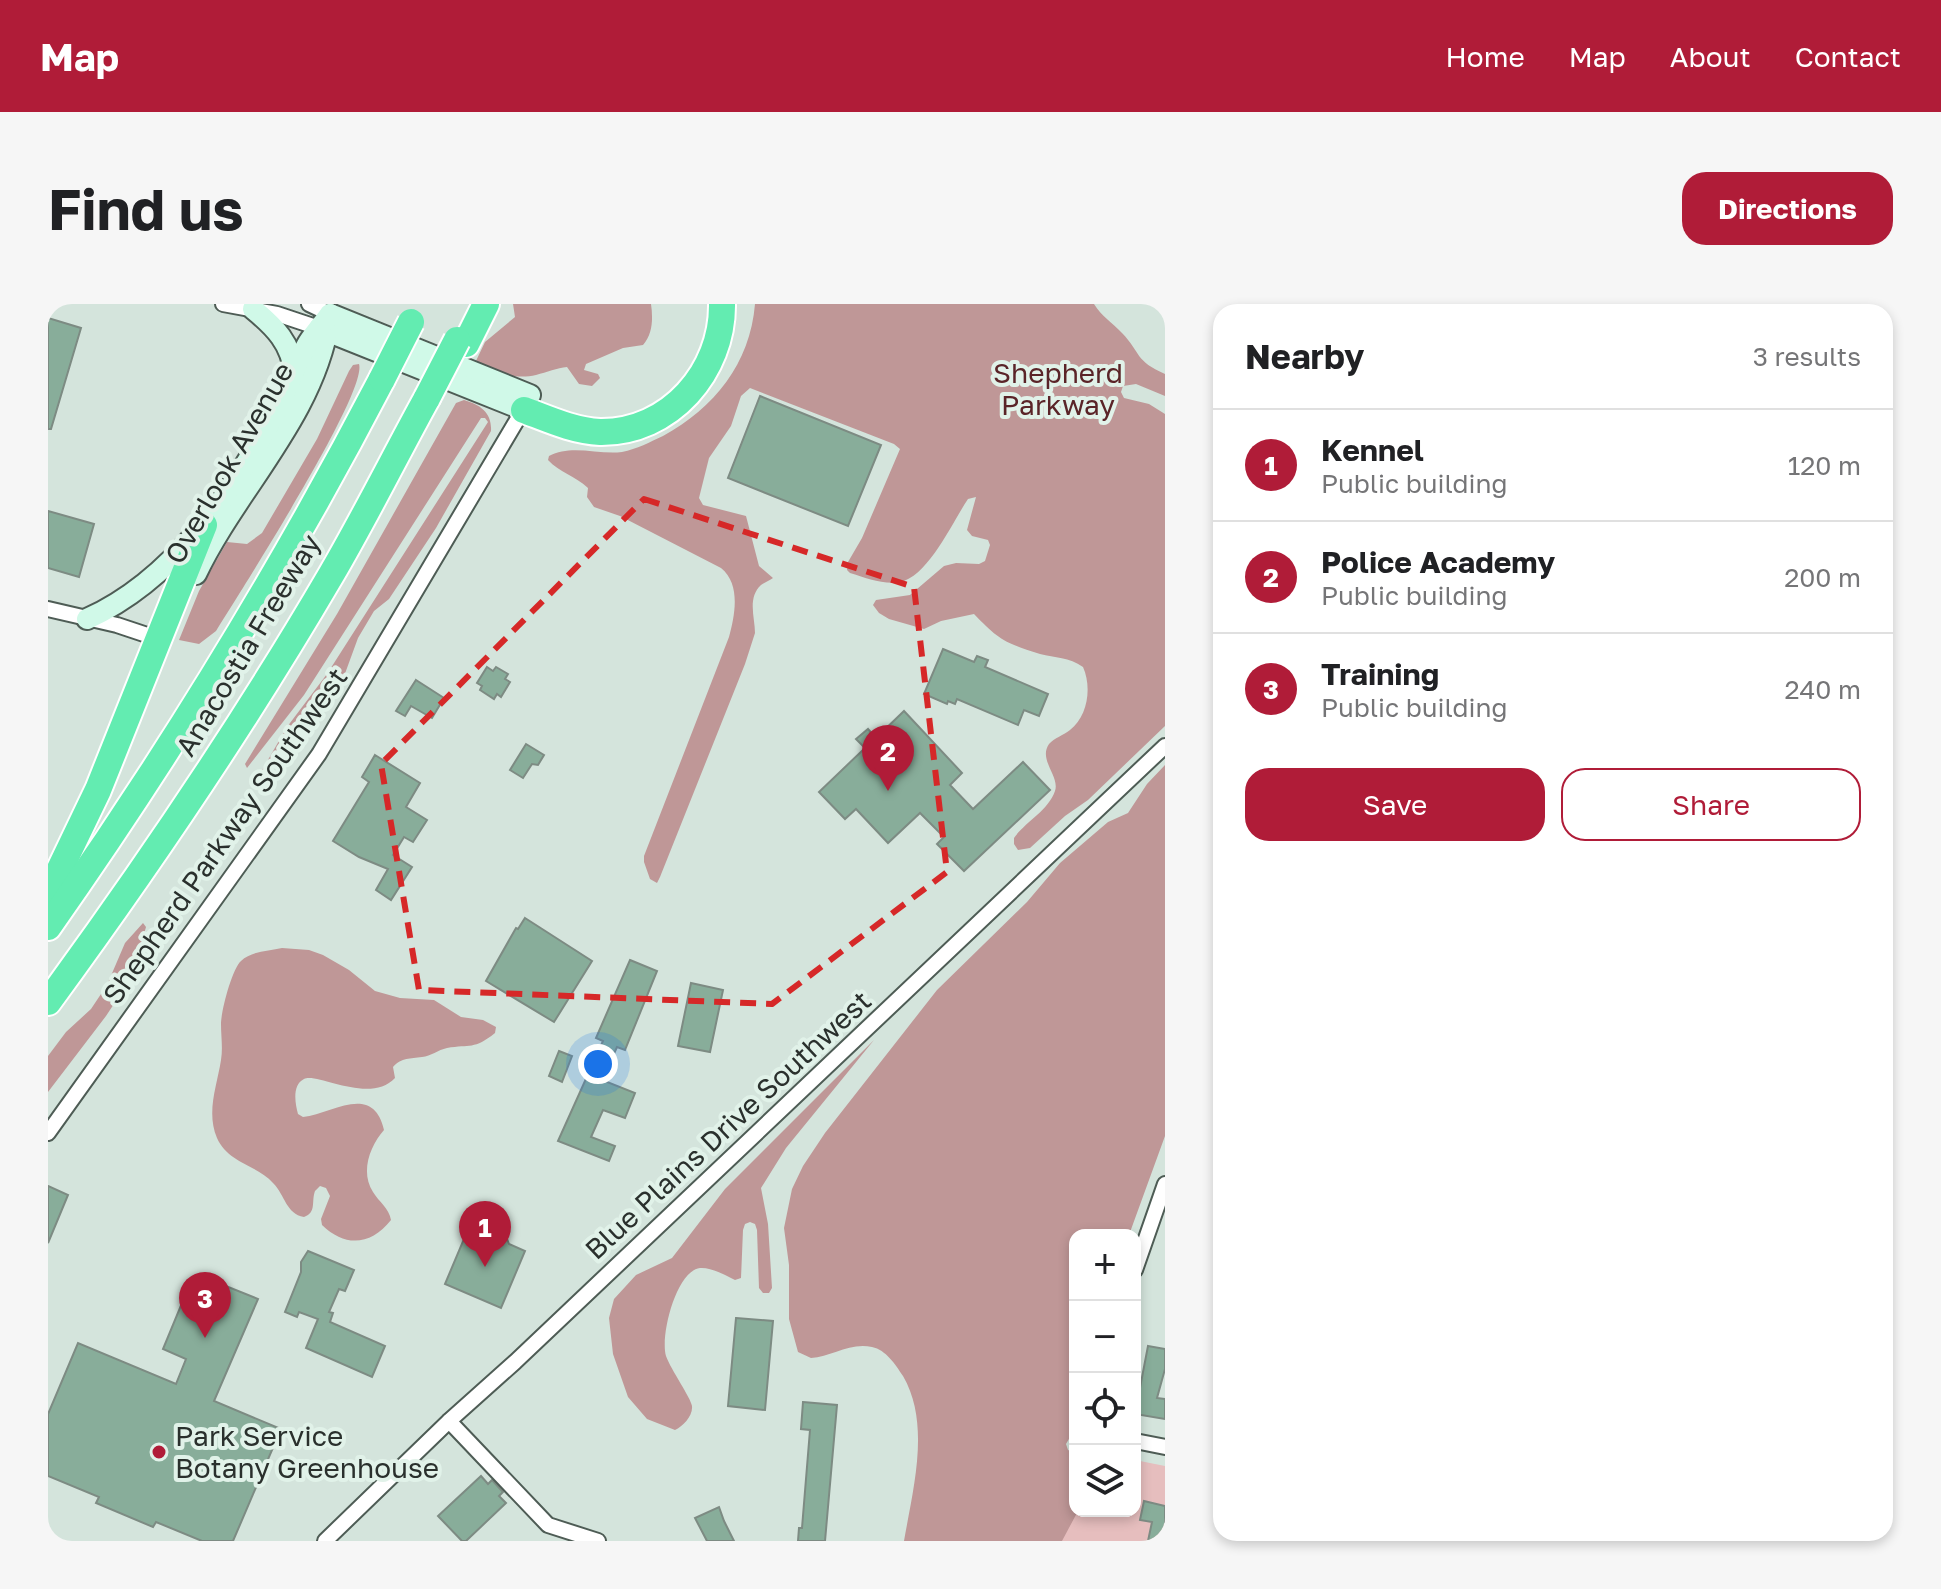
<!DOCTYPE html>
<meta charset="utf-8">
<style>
:root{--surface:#fff;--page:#f6f6f6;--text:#202124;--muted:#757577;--line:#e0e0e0;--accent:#b01c38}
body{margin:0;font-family:"Golos Text",sans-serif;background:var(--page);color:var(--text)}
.controls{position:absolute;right:24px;bottom:24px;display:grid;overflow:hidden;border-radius:16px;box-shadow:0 4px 12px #0003}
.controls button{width:72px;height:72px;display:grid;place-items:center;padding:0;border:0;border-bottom:2px solid var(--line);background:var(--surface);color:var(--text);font:40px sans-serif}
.you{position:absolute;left:550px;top:760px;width:28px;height:28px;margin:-20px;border:6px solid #fff;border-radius:50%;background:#1a73e8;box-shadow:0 0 0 12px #1a73e833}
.badge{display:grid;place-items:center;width:52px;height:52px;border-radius:50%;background:var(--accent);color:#fff;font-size:26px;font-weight:700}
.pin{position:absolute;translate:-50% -66px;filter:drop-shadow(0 2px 4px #0008)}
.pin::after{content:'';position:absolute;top:42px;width:28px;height:24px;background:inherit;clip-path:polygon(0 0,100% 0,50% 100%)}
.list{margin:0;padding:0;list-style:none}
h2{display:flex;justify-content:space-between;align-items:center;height:104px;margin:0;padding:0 32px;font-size:34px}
h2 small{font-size:26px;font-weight:400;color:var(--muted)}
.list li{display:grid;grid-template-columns:52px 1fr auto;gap:24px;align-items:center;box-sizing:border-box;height:112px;padding:0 32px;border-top:2px solid var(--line)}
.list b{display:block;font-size:30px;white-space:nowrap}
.list p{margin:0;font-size:26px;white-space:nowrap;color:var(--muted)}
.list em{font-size:26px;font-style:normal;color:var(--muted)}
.actions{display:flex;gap:16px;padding:24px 32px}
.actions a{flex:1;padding:18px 0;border:2px solid var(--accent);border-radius:24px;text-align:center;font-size:28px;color:var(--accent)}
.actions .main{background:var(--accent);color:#fff}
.icon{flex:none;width:44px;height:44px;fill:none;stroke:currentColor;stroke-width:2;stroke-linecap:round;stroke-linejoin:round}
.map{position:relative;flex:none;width:1117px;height:1237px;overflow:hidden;border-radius:24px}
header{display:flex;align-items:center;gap:48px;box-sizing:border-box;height:112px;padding:0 40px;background:var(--accent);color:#fff}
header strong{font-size:38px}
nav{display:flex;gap:44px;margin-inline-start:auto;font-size:28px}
.intro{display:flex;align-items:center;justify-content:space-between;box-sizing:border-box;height:192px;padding:0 48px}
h1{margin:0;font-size:56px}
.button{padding:20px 36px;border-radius:24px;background:var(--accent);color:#fff;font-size:28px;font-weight:700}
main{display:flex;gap:48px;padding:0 48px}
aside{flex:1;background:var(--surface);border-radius:24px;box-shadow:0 4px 12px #0003}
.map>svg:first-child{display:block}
.green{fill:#e6bebe}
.forest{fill:#bf9797}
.building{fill:#88ad9a;stroke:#7d8b83;stroke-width:2}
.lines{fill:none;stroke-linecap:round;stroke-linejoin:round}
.street-casing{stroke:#4e5c55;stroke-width:18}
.secondary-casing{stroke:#4e5c55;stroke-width:24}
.highway-casing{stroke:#fff;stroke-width:30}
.street{stroke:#fff;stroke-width:14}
.secondary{stroke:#d0f9e8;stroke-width:20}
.highway{stroke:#63ecb1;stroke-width:26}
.highway-bridge-casing{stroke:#fff;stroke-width:30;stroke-linecap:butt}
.highway-bridge{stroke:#63ecb1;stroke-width:26}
.marked{fill:none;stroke:#d62828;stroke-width:6;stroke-dasharray:16 10;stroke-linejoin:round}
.poi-dot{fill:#b01c38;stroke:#e1f2e9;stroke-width:3}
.labels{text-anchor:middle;stroke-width:8;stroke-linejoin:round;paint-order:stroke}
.park-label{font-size:28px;fill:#5a2428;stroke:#e1f2e9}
.street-label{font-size:28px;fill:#2a302d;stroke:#e1f2e9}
.poi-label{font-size:28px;fill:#2a302d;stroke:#e1f2e9;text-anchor:start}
</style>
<header>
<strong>Map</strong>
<nav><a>Home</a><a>Map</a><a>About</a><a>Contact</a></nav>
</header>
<div class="intro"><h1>Find us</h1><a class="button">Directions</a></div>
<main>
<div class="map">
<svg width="1117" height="1237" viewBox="0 0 1117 1237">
<rect width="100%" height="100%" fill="#d4e4dc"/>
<path class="green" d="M1087,1156L1117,1162V1237H1011L1027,1207H1087Z"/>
<g class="forest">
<path d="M465,0H603C605,14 605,30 595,41L575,44L538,60L536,66L550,70L552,74L544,82L531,80L519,63C509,64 499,68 488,71C466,76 447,68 427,59L437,38L467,13Z"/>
<path d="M707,0H1046C1054,13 1064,18 1074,29C1093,49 1087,57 1117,70V92L1088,80L1075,82L1073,88L1076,94L1101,100L1117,110V422L1040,496L1017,512L982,544L970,546L966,540V534C977,518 1000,507 1007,487C1012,472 990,456 1001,440C1006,434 1016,431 1022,426C1040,412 1044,383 1035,363C1021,353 1007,354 992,350C957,339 951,336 926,310L893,317L876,325L841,315L831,309L825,301L828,296L862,291L896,262L908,259L931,260L937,257L942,241L940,236L924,232L919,226L928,193L920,195C905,217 880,273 852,278C836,281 818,274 802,269L799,266L800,258L814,234L852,145L846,140L702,84L693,92L683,122L661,154L651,194L655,201L698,212L711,262L725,274C721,277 717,278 713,281C699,294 707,314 707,329L697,360L612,573L609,579L602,575L596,558V552L681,333C687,311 693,280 673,264L572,212L546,203L539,193L540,184C527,172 511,168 500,156L501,152C523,140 551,151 574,148C589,145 602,138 615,132C666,104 702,60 707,0Z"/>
<path d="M311,60C320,89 190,291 168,327L151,340L131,336L151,287L179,238L199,240L214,229L269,135L301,67L305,61Z"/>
<path d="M416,96C433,101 444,109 443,127L388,224L341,295L326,307L310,334L295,375L217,473L213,468L239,423L279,370L440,118L437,114H433L256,391L199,464L197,460L289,310L408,99Z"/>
<path d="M1117,461V832L1081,931H1027V1108L1025,1128L1018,1140L1020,1146L1027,1149V1207H1030L1014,1237H856C865,1185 883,1120 855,1072C847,1060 838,1046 824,1043C802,1038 783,1053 763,1054L750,1048L741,1015V961L736,924L744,885L755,862L777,829L889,686L979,598L1012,559L1060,518L1080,509L1099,480Z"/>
<path d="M95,619L98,623L83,674L58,712L0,788V752L18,728L43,705L59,681L77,639Z"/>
<path d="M234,644L261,646L275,651L301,666L327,687L352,694L386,696L413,713L435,716L448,723L447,729C426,746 422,740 399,744C390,746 383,752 374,753C362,755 354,753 345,763L347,774C322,801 269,768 256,775C244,781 247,799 250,810L255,813C284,810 325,778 336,826C322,842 312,868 325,888C331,898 341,904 343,916C323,941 298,944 274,921L273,915L282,892L278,884L272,882L267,887C263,898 269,908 256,913C238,910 237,891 225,879C209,861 180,859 169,834C158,808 169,782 173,756C175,744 173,732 173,720C173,707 184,665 193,657C203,647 221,647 234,644Z"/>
<path d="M826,736L738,844L713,884L720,920L724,984L721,989H715L711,984L709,926L707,920L702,918L697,920L695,926L693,974L687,976C677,971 663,963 652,964C628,967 612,1032 618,1052C623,1066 643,1094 644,1102C645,1112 635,1122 627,1126L599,1115L580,1093L565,1050L561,1014L566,995L588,971L624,954L677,885Z"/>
</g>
<g class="building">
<path d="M0,14L33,24L3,125H0Z"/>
<path d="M712,92L833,141L800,222L680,174Z"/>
<path d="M0,207L46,220L31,273L0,264Z"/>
<path d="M895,345L926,358L929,352L940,356L937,363L1000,390L991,412L976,406L970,421L909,395L907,400L900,397L899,400L876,390Z"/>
<path d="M439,363L445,367L448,363L460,370L457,375L462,378L453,393L449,390L446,395L432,386L434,382L429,379Z"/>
<path d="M368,376L396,394L384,414L363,402L357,412L348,407Z"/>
<path d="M856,407L914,469L902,481L925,505L975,458L1002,486L916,567L889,540L896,533L872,509L840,539L808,505L797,515L771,488L817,444L808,435L820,425L828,434Z"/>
<path d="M478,440L496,451L490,461L484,460L475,474L462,466Z"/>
<path d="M327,451L372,479L358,503L379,516L365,538L356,533L345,551L364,563L343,596L328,586L340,565L311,553L285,537L321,478L314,473Z"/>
<path d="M477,614L544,657L506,718L438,677L468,624L470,625Z"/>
<path d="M582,656L609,667L577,746L569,743L554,776L587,789L577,814L555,806L543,833L567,842L561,857L510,837L555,737L548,734Z"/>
<path d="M643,679L675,686L662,748L630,742Z"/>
<path d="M511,747L524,752L514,778L501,772Z"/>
<path d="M0,882L20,891L0,939Z"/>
<path d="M421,923L442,932L456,927L461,940L477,947L453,1004L397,980Z"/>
<path d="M260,947L306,966L297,987L291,985L281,1008L285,1009L282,1018L337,1042L324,1073L258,1044L270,1015L251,1008L249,1013L237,1008L253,968V958Z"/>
<path d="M141,982L173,995L178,982L210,995L166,1097L233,1125L185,1237H154L108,1218L105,1223L48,1199L51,1193L0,1172V1110L30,1039L128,1080L138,1055L115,1045Z"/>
<path d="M688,1014L725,1017L717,1106L680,1102Z"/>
<path d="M1100,1042L1117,1045V1065L1109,1094L1117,1095V1115L1087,1110Z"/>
<path d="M755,1098L789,1101L777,1237H750L751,1224H754L762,1126L753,1125Z"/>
<path d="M433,1172L440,1180L444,1176L455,1188L451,1192L458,1199L418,1237H414L390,1212Z"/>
<path d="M1096,1197L1117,1202V1237H1100L1104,1218L1092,1216Z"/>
<path d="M671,1203L676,1217L686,1237H659L647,1214Z"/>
</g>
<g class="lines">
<defs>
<g id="street">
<path d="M175,0L229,10L271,24"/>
<path d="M261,0L282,10"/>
<path d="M0,305L69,321L111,335"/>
<path d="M0,829L271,450L478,101"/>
<path d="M1087,966L1117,880"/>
<path d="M401,1117L500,1221L550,1237"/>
<path d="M1087,1137L1117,1143"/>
<path d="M277,1237L401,1117L467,1058L1117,442"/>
</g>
<g id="secondary">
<path d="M205,5C227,23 243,39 247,70"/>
<path d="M282,10L482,91"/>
<path d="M271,24L476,106"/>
<path d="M148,270C189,184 265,114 281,17"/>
<path d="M39,315C126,276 185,188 229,106C240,84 248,60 260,39C266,29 275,20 282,10"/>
</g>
<g id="highway">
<path d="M418,40L438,0"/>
<path d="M476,106C500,115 526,127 552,128C622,129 675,67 674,0"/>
<path d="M0,590L50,486L156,221"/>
<path d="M0,623C123,448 235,265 334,75"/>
<path d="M0,698C101,560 197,418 283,271C317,213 347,152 379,94"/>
</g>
</defs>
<use href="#street" class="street-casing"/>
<use href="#secondary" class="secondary-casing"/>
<use href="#highway" class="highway-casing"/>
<use href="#street" class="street"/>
<use href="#secondary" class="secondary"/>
<use href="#highway" class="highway"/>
<defs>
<g id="highway-bridge">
<path d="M334,75L363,18"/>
<path d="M379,94L409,36"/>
</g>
</defs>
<use href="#highway-bridge" class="highway-bridge-casing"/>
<use href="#highway-bridge" class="highway-bridge"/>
</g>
<path class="marked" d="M596,195L866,283L899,568L724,700L371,686L333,460Z"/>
<circle class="poi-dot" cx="111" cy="1148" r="8"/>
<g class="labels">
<g class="park-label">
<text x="1010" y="79">Shepherd<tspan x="1010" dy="32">Parkway</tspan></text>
</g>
<g class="street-label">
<text transform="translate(181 159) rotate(-60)" y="10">Overlook Avenue</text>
<text transform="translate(200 341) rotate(-59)" y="10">Anacostia Freeway</text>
<text transform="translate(177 532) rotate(-55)" y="10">Shepherd Parkway Southwest</text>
<text transform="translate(680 821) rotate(-43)" y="10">Blue Plains Drive Southwest</text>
</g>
<g class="poi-label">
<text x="127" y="1142">Park Service<tspan x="127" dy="32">Botany Greenhouse</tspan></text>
</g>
</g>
</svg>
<div class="controls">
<button>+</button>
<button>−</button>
<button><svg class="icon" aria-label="locate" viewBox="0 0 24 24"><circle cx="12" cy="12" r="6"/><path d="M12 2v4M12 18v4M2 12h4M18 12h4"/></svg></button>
<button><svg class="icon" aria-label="layers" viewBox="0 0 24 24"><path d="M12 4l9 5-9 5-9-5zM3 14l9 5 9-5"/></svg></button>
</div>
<div class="you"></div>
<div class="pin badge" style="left:437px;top:963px">1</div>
<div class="pin badge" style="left:840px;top:487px">2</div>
<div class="pin badge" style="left:157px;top:1034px">3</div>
</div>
<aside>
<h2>Nearby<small>3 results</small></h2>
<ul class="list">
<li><span class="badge">1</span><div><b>Kennel</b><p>Public building</p></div><em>120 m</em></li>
<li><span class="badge">2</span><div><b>Police Academy</b><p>Public building</p></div><em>200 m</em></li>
<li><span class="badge">3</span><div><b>Training</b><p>Public building</p></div><em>240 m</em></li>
</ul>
<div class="actions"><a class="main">Save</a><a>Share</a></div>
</aside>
</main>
